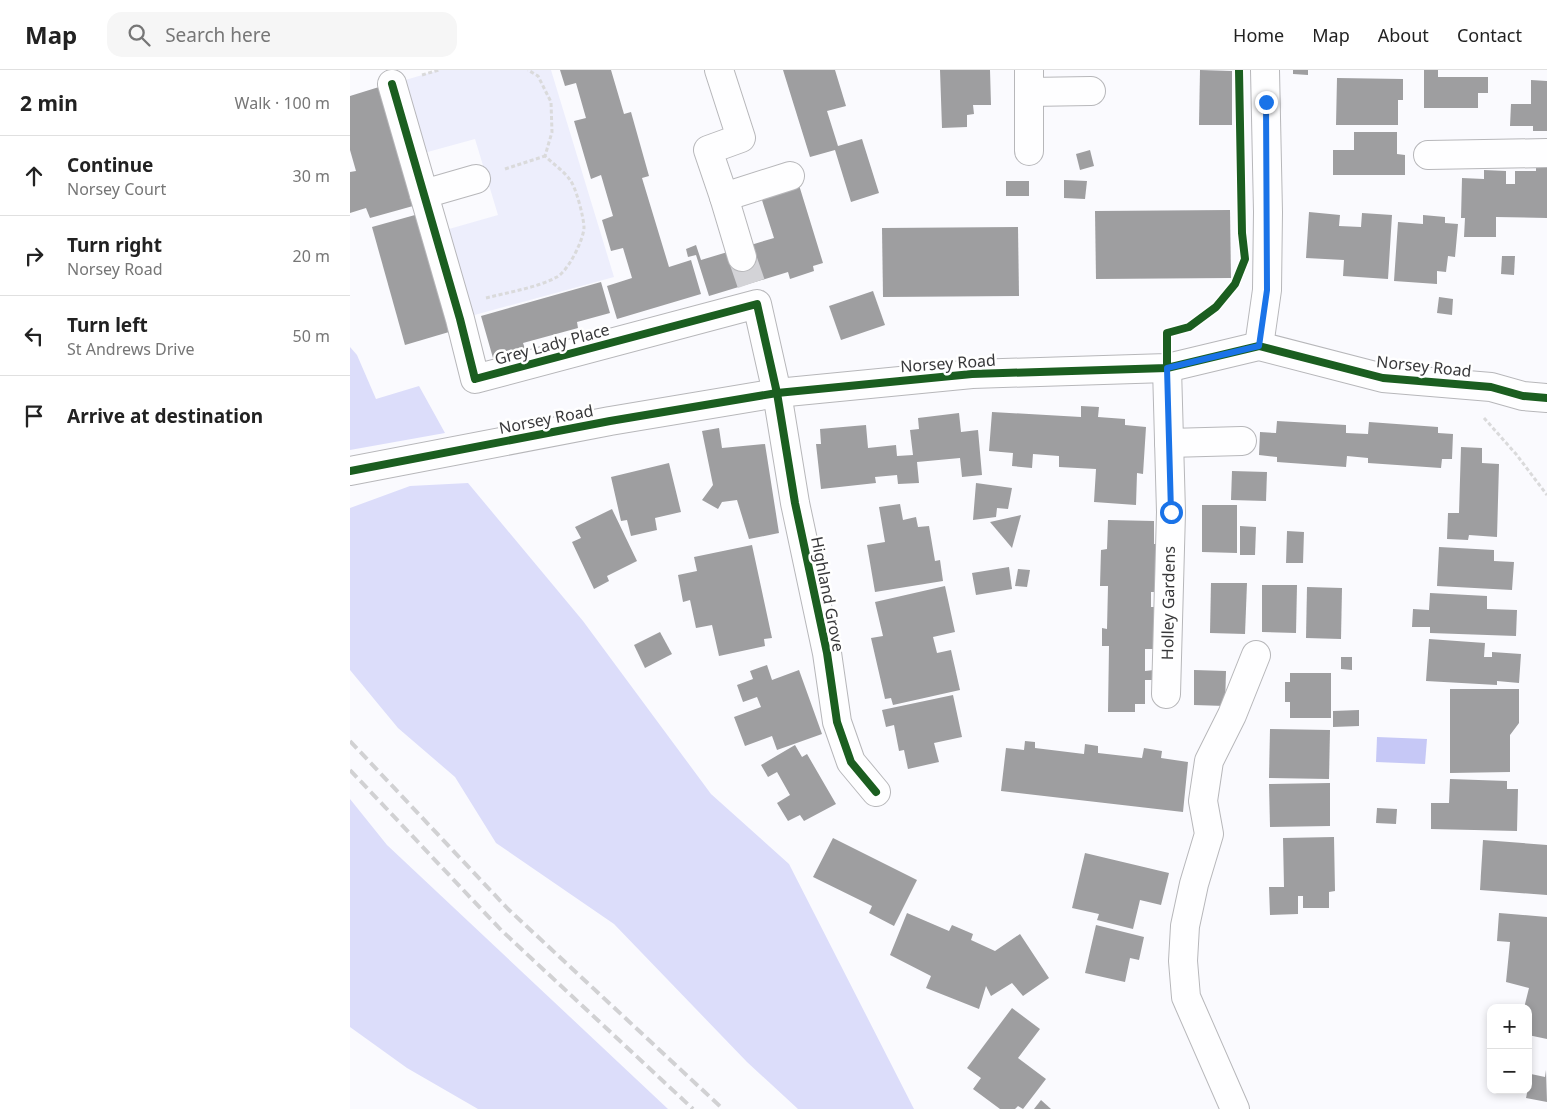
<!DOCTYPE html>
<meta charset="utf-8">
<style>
:root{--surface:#fff;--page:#f6f6f6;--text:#222;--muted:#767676;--line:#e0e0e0}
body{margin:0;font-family:"Noto Sans",sans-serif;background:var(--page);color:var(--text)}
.controls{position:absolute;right:15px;bottom:15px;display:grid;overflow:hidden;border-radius:10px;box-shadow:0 2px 8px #0003}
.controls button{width:45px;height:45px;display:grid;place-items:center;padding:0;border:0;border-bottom:1px solid var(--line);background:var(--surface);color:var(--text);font:25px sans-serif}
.stop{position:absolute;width:15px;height:15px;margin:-11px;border:4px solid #1a73e8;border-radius:50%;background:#fff}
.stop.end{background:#1a73e8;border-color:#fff;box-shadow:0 1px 5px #0008}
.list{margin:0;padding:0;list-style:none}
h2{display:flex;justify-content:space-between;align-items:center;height:65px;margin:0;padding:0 20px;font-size:21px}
h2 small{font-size:16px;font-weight:400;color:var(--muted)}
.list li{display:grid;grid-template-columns:32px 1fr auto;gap:15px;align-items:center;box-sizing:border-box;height:80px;padding:0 20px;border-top:1px solid var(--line)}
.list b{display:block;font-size:19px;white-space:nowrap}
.list p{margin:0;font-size:16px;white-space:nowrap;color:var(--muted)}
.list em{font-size:16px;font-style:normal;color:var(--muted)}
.icon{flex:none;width:28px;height:28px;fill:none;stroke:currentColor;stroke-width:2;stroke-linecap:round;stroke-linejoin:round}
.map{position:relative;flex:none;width:1197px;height:1039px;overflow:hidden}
header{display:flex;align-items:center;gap:30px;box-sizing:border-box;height:70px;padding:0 25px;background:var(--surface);border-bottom:1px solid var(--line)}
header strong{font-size:24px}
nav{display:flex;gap:28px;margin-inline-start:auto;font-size:18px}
.search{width:350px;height:45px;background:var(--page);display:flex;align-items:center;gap:12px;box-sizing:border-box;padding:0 18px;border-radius:15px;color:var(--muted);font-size:19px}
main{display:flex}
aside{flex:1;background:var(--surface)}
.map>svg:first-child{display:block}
.green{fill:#edeefc}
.forest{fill:#dcddfa}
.water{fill:#c6c8f6}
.building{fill:#9e9ea0}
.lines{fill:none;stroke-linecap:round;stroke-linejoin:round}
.minor-tunnel{stroke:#d3d3d7;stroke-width:28;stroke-dasharray:28 14;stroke-linecap:butt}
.minor-casing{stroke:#b7b7ba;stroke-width:30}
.path{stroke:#dadadb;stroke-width:3;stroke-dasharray:4 2.5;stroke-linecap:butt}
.minor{stroke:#fefeff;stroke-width:28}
.rail{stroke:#d1d1d3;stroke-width:4;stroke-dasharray:10 5;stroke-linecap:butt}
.cycleway-casing{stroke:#fff;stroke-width:11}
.cycleway{stroke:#1b5e20;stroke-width:8}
.route{stroke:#1a73e8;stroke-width:6}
.labels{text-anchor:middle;stroke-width:5;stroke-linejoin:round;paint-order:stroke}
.street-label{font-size:16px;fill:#38383a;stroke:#fff}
</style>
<header>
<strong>Map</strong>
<div class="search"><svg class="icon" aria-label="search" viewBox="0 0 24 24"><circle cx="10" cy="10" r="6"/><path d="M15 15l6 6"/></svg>Search here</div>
<nav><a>Home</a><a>Map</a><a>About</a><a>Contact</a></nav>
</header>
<main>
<aside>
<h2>2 min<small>Walk · 100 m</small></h2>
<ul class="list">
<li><svg class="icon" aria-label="ahead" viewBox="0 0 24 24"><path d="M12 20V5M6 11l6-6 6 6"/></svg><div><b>Continue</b><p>Norsey Court</p></div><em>30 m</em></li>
<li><svg class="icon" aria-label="right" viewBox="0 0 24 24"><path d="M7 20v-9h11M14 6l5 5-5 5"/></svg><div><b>Turn right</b><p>Norsey Road</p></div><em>20 m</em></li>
<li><svg class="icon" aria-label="left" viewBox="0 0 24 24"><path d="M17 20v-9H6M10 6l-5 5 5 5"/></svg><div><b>Turn left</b><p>St Andrews Drive</p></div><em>50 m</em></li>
<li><svg class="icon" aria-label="arrive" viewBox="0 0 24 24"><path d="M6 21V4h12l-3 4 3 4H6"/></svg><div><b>Arrive at destination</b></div></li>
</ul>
</aside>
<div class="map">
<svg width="1197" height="1039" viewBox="0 0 1197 1039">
<rect width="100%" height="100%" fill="#fafafe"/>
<path class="green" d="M89,0H201L264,207L110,249L85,163L148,145L125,69L63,86L42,14Z"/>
<g class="forest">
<path d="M0,277L7,285L26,329L69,316L95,363L0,380Z"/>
<path d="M118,413L233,551L361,724L439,794L564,1039H448L397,992L264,854L146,773L105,707L48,658L0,600V438L60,416Z"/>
<path d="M0,729L37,775L318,1039H128L57,998L0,957Z"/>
</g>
<path class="water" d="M1027,667L1077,669L1075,694L1026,692Z"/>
<g class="building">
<path d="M210,0H261L274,44L281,42L299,106L292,108L319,197L341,190L351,224L267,249L257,216L282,208L273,178L261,181L252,150L263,146L251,105L241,109L224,51L236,48L226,13L215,16Z"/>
<path d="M433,0H485L496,36L477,41L488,76L512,69L529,123L501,132L485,80L460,87Z"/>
<path d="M590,0H640L641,35H623L624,44L617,45V57L592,58Z"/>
<path d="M850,0L882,1V55H849Z"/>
<path d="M943,0H958V5L943,4Z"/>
<path d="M1074,0H1088V7H1138V23H1128V38H1074Z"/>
<path d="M987,8L1053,9V30H1048V55H986Z"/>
<path d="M1181,10L1197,11V61H1183V56H1160L1161,34H1181Z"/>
<path d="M29,17L63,136L20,148L16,138L0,143V102L6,101L0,80V26Z"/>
<path d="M1004,62H1047V84L1055,85V105H983V80H1004Z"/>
<path d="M740,80L744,96L730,100L726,84Z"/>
<path d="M1186,96H1197V148L1146,147V167H1114L1115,148H1111L1112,108L1134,109V100L1156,101V114H1165V101H1186Z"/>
<path d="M714,110L737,111L735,129L714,128Z"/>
<rect x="656" y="111" width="23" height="15"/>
<path d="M449,115L473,193L463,196L464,201L440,209L438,202L359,226L346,185L338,187L336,179L346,175L351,190L424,168L411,127Z"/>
<path d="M880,140L881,208L746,209L745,141Z"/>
<path d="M959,142L990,145L989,156L1011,157L1012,143L1042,145L1038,209L993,206L994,190L956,188Z"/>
<path d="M65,145L99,262L55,275L22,157Z"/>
<path d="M1073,145L1095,147V153L1108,154L1105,187L1098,186L1096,202L1087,201V214L1044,211L1048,152L1073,154Z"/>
<path d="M668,157L669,226L533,227L532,158Z"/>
<path d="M1152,186H1165L1164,205L1151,204Z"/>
<path d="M251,212L260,243L227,252L228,258L173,273L175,279L143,288L131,246Z"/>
<path d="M523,221L535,255L491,270L479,236Z"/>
<path d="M1089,227L1103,229L1102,245L1087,243Z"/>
<path d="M731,336L749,337L748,347L775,349V355L796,357L793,404L787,403L786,435L744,432L746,399L709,397V386L683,384L682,398L662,396L663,383L639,381L642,342L731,347Z"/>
<path d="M609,343L611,362L628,360L632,405L612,407L610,388L567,392L569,413L548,414L547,405L525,407L526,413L471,419L466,374H471L470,359L516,355L518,378L546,375L547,386L563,385L560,360L569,359L568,348Z"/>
<path d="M927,351L996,355V363L1018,364L1019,352L1088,357V363L1103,364L1102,389H1092L1091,398L1018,393V388L997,386L996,397L927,392V387L909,385L910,362L926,363Z"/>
<path d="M369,358L372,378L415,374L429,463L399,469L387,430L372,432L368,439L352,430L363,415L352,361Z"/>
<path d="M1111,377L1132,378V393L1149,394L1147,467L1119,465L1118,470L1097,469L1098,443H1109Z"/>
<path d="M319,393L331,442L305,448L307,460L281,466L277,450L271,451L261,407Z"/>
<path d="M882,401L917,402L916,431L881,430Z"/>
<path d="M626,413L662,418L658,439L647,438L646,447L623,450Z"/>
<path d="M550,434L553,450L566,447L568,457L579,456L585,491L590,490L593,511L525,522L517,475L535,472L529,437Z"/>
<path d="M852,435H887V483L852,482Z"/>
<path d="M262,439L287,491L257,506L259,511L244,519L222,472L231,468L225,457Z"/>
<path d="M671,445L662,478L640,452Z"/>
<path d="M758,450L804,451V474H815L806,522H801V537H810L804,579H795V601L804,600V610H795V634H785V642H758L759,576H752V558L757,559L758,516H750L751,480L757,479Z"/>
<path d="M890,456L906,457L905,485H890Z"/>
<path d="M937,461L954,462L953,493H936Z"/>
<path d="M402,475L422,568L414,569L415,576L369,586L362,555L346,558L340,530L333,532L328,505L347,501L344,487Z"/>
<path d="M1089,477L1144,480V491L1164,492L1162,520L1087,516Z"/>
<path d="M659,497L662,519L626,525L622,503Z"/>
<path d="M668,499L680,500L677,517L665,516Z"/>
<path d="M861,513H897L895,564L860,563Z"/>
<path d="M912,515H947L946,563L912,562Z"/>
<path d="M595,516L605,562L583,567L587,583L601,580L610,620L543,635L541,628L535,629L521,568L533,566L525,532Z"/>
<path d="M957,517L992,518L991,569L956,568Z"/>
<path d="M1080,523L1137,526V539L1167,540L1166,566L1080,563V557H1062L1063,539L1079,540Z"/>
<path d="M310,562L322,584L295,598L284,575Z"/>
<path d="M1079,569L1135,573L1134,587H1142V582L1171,584L1169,613L1147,611V615L1076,611Z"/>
<path d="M991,587H1002V600L991,599Z"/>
<path d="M417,595L422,610L449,600L472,664L427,680L422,666L395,676L384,647L411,637L407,627L393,632L387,615L403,609L400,601Z"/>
<path d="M844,600L876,601L875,636L844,635Z"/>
<path d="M940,603H981V648H940V632H935V612H940Z"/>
<path d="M1100,619H1169V653L1160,665V702L1100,703Z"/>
<path d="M603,625L612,667L584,673L589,692L558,699L554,680L549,681L544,655L536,657L532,640Z"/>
<path d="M1009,640V656L983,657V641Z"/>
<path d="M920,659L980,660L979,709L919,708Z"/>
<path d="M675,671L685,672V678L734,684L735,674L748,676V683L792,688L794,678L812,681L811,688L838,692L833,742L651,721L656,678L674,680Z"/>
<path d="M445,675L452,687L457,684L486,734L454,751L450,745L438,751L427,733L440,725L427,702L418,707L411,695Z"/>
<path d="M1100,709L1157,711V719H1168L1167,761L1081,759V733H1099Z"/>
<path d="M980,713V756L920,757L919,714Z"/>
<path d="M1027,738L1047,739L1046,754L1026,753Z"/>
<path d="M984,767L985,821L979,822V838H953V826H948V844L920,845L919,817H934L933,768Z"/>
<path d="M483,768L567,810L544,856L519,843L522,836L463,807Z"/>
<path d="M1133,770L1197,775V825L1130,820Z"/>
<path d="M735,783L819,803L811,835L790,830L783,859L747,850L749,844L722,838Z"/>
<path d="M557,843L599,861L602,855L623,864L621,870L645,881L670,864L699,908L673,926L662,913L641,926L636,916L629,939L576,918L581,906L540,885Z"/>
<path d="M1149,843L1197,847V969L1178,965V938H1174L1179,918L1156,912L1160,872L1147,871Z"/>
<path d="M746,855L794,867L789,890L780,888L775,912L735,903Z"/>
<path d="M662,938L690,959L668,988L696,1009L673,1039L668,1036L665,1039H650L623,1019L631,1008L617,998Z"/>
<path d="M1196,1000L1197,1032L1176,1028L1181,1004L1195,1007Z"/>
<path d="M691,1030L701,1039H684Z"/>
</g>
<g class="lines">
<path class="minor-tunnel" d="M392,187L402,216"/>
<defs>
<g id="minor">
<path d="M369,0L391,68L358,80L374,127L392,187"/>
<path d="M679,0V22L741,21"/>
<path d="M42,14L110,249L125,309L407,234L427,323L445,433L477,583L487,652L501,692L526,722"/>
<path d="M679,81V22"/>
<path d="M1078,85L1197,83"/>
<path d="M74,124L126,109"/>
<path d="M374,127L440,106"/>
<path d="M909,276L917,220L918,142L915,0"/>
<path d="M819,373L892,371"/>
<path d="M0,401L260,351L427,323L622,304L817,298L909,276L1033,308L1141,317L1173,326L1197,328"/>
<path d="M816,624L821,442L817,298"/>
<path d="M885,1039L836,927L833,891L835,856L844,814L859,764L853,731L859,691L882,645L906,585"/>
</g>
</defs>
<use href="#minor" class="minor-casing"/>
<g class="path">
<path d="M72,5L89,0"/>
<path d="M155,99L195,86"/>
<path d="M136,228C159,222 186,218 207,207C218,201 233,171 234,158C234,148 226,117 220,110C215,102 202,93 195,86L202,62L201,32L188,6L178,0"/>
<path d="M1134,348L1166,384L1197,425"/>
</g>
<use href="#minor" class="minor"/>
<g class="rail">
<path d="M0,671L158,839L373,1039"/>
<path d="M0,700L151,860L343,1039"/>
</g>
<defs>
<g id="cycleway">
<path d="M42,14L110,249L125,309L407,234L427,323L445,433L477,583L487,652L501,692L526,722"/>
<path d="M817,298V263L839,257L866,237L885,214L895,189L892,163L889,0"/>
<path d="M0,401L260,351L427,323L622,304L817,298L909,276L1033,308L1141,317L1173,326L1197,328"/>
</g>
</defs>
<use href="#cycleway" class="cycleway-casing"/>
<use href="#cycleway" class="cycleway"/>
</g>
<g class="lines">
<path class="route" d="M821,442L817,298L909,276L917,220L916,32"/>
</g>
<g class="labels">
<g class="street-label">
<text transform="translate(202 274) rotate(-15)" y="6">Grey Lady Place</text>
<text transform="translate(598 293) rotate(-4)" y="6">Norsey Road</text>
<text transform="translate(1074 296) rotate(6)" y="6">Norsey Road</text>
<text transform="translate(196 349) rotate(-11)" y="6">Norsey Road</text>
<text transform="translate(478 524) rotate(79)" y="6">Highland Grove</text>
<text transform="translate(818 533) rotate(-89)" y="6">Holley Gardens</text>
</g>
</g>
</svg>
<div class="controls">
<button>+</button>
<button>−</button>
</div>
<div class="stop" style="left:821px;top:442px"></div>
<div class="stop end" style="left:916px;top:32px"></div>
</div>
</main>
